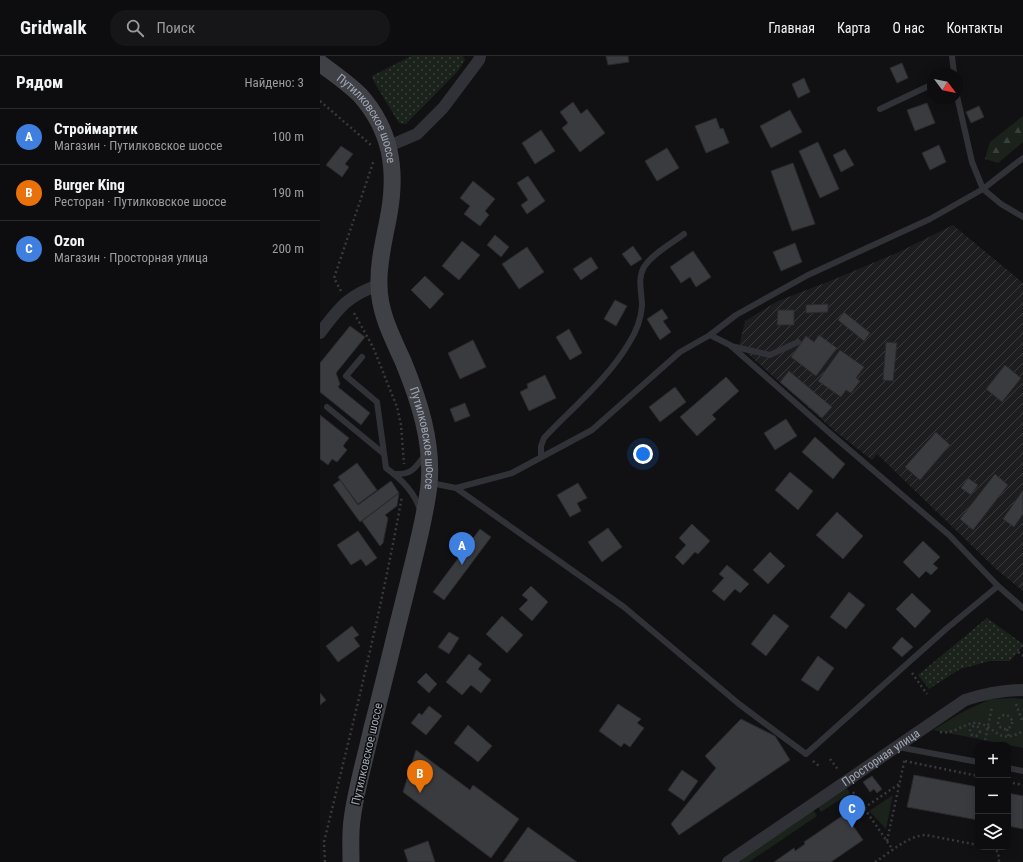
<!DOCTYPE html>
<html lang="ru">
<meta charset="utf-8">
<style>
:root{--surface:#0d0c0e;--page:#161517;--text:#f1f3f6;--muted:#9a9b9e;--line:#2d2c2e;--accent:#f7ba23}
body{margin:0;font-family:"Roboto Condensed",sans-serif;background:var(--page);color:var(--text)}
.controls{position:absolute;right:12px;bottom:12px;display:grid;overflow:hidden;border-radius:8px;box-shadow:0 2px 10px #0003}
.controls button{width:36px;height:36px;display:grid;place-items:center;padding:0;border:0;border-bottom:1px solid var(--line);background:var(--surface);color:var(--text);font:20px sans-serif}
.compass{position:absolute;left:607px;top:12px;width:36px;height:36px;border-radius:50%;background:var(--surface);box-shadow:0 2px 10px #0003;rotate:122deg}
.you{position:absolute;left:323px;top:398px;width:14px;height:14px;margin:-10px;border:3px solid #fff;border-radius:50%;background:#1a73e8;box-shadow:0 0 0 6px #1a73e833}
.badge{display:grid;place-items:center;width:26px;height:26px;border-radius:50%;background:var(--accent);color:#fff;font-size:13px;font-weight:700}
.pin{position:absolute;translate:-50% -33px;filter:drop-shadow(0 1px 2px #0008)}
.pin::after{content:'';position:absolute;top:21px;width:14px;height:12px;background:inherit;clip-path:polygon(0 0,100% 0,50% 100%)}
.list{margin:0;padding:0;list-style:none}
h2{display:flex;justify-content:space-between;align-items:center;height:52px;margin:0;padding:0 16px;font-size:17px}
h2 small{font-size:13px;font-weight:400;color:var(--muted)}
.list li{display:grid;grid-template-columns:26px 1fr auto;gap:12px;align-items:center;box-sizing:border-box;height:56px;padding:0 16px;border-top:1px solid var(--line)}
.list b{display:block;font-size:15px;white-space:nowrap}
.list p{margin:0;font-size:13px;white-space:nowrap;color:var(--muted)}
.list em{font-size:13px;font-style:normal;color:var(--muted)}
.icon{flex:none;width:22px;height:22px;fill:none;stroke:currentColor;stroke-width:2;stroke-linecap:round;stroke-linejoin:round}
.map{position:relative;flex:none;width:703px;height:806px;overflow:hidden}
header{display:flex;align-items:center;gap:24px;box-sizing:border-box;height:56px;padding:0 20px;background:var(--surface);border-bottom:1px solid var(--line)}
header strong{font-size:19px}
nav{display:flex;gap:22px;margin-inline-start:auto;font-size:14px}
.search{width:280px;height:36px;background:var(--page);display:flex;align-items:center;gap:10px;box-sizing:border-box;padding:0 14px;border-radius:16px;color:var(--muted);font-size:15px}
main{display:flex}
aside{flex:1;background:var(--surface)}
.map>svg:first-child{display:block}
.industrial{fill:url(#industrial-furrows)}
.green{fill:#1b221c}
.forest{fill:url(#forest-firs)}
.park{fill:url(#park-dots)}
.building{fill:#3a3b3f;stroke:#2b2a2e}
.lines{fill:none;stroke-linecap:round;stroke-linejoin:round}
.path{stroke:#37393e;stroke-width:2.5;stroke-dasharray:2 3;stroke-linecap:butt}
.service{stroke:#313237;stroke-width:6}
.minor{stroke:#313237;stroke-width:12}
.secondary{stroke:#3f4147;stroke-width:17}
.labels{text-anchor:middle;stroke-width:3;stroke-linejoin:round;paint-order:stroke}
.street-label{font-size:12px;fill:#a1a6b3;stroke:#0c0c0d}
</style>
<header>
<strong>Gridwalk</strong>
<div class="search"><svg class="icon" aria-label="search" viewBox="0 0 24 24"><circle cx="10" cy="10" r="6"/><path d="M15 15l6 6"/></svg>Поиск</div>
<nav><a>Главная</a><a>Карта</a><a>О нас</a><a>Контакты</a></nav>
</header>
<main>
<aside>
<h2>Рядом<small>Найдено: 3</small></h2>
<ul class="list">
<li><span class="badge" style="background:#3f7fe0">A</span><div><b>Строймартик</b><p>Магазин · Путилковское шоссе</p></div><em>100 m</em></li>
<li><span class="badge" style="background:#e8710a">B</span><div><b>Burger King</b><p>Ресторан · Путилковское шоссе</p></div><em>190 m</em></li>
<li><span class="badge" style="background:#3f7fe0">C</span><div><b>Ozon</b><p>Магазин · Просторная улица</p></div><em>200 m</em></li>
</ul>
</aside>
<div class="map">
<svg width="703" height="806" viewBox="0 0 703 806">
<defs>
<pattern id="industrial-furrows" width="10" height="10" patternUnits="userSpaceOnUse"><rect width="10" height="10" fill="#1d1c1f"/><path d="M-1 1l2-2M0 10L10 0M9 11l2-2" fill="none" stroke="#3b3a3d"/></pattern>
<pattern id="forest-firs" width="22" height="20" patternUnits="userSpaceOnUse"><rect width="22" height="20" fill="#1b221c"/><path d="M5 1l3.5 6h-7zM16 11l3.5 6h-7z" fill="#393f3b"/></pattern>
<pattern id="park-dots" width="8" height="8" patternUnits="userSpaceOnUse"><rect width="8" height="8" fill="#1b221c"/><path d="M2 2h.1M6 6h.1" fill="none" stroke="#393f3b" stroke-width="1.8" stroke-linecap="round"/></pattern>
</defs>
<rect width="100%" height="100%" fill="#111012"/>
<path class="industrial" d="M633,169L703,227V535L676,513L557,398L552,404L516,376L419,290L425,265L458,245L510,225L579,196Z"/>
<g class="green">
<path d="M692,642L703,643V692L613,674L644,655L671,643Z"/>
<path d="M526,731L530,737L501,756L497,749Z"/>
<path d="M573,739L566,773L549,755Z"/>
<path d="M533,743L542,755L534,762L525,749Z"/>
<path d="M493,753L497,760L429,806H416Z"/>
</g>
<path class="forest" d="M703,60V86L678,107L665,103L670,86Z"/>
<g class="park">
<path d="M91,0H143L145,4L138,15L86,68L79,67L54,26L52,20Z"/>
<path d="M667,562L703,588V590L690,605H670L640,613L609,633L598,619Z"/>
</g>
<g class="building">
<path d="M286,0H308L309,6L288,9Z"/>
<path d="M582,7L588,22L577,27L570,12Z"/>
<path d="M484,22L490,36L478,42L472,28Z"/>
<path d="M253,46L261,58L267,53L285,77L260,96L242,72L248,67L240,56Z"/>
<path d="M607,47L615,67L595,75L587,54Z"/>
<path d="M659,50L664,61L651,67L646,56Z"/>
<path d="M470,54L482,76L451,92L440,70Z"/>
<path d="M396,62L400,73L403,72L409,87L386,97L375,70Z"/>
<path d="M221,74L235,95L215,108L202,87Z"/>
<path d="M498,86L519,133L500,142L479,95Z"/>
<path d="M619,89L626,106L610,114L602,97Z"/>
<path d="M21,90L33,98L25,108L29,111L22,121L6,109Z"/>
<path d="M347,92L359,112L337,125L325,105Z"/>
<path d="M525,93L534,109L521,116L513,99Z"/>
<path d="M473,107L495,168L472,175L451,115Z"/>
<path d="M208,120L225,145L207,158L201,149L208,144L197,127Z"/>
<path d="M153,125L175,143L165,155L169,159L160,170L144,158L150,150L140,142Z"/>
<path d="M175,179L189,191L181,201L167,189Z"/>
<path d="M142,185L160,199L139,224L122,210Z"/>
<path d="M475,187L482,206L461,215L453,196Z"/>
<path d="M313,190L322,203L311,210L302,198Z"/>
<path d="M207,191L224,216L199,233L182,208Z"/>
<path d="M373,195L391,221L376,231L370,221L361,227L350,211Z"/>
<path d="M271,201L278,212L261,224L253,213Z"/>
<path d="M105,220L124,238L110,253L91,234Z"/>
<path d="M295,244L307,250L296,270L284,263Z"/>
<path d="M508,248V256L486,257V249Z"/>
<path d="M342,253L348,262L343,265L351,276L340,284L327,263Z"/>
<path d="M458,254H474V269H457Z"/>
<path d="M524,256L550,277L544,285L518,264Z"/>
<path d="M30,270L45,281L16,317L20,328L18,331L50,357L41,369L0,336V307Z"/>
<path d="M249,273L262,297L250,304L236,281Z"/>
<path d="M499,279L517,292L496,320L471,301L486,280L494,286Z"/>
<path d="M153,284L166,311L140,323L128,297Z"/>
<path d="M566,286L577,287L573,325L563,324Z"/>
<path d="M520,294L544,311L536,322L540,325L531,337L526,334L521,341L498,325Z"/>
<path d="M685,309L701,322L682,346L666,333Z"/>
<path d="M469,315L512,351L502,362L460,326Z"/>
<path d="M225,319L236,342L209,355L200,336L208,332L207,328Z"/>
<path d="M406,321L419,335L392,359L396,363L377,380L360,361Z"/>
<path d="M355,331L366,346L340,366L329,351Z"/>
<path d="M145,347L150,360L135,366L130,353Z"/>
<path d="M0,359L29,382L23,390L27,394L17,406L12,403L8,409L0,403Z"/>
<path d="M466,363L477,380L455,394L444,377Z"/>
<path d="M616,376L630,389L600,424L585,411Z"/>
<path d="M495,381L525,408L513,423L482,396Z"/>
<path d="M37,407L57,434L38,448L18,421Z"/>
<path d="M470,416L493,435L478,454L455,434Z"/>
<path d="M675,418L688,429L653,474L640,463Z"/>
<path d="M648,422L658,429L651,439L641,432Z"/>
<path d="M20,424L38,449L71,425L79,437L40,466L13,429Z"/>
<path d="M258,427L267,442L257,447L261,455L250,461L237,439Z"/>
<path d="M703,434V458L694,471L683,463Z"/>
<path d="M79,437L77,450L65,459L68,462L63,487L60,490L42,465Z"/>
<path d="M517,456L543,480L523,503L496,479Z"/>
<path d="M372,468L390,485L378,498L375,496L363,509L355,501L366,489L359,482Z"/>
<path d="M288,472L302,491L282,506L268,486Z"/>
<path d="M160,473L171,481L124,544L113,536Z"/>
<path d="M38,475L57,502L46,510L41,503L31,509L17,489Z"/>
<path d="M603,485L620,501L613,508L618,512L611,519L606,515L599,522L583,506Z"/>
<path d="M450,496L465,510L448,528L433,514Z"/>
<path d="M407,509L429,528L420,537L415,533L404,545L392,535L404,522L399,518Z"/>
<path d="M211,530L228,546L212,565L199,553L208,544L202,539Z"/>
<path d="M529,536L545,549L526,573L510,561Z"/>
<path d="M592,537L611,555L595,572L576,553Z"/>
<path d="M454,558L469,570L446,600L431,588Z"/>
<path d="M182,560L203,579L187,597L166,578Z"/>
<path d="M32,570L39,579L34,582L40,590L18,606L6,590Z"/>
<path d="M129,576L139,582L129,598L118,591Z"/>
<path d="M582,581L593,591L582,601L572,592Z"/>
<path d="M149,598L162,608L158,613L171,624L161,637L151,629L142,639L126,626Z"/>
<path d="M498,600L514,612L498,635L481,624Z"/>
<path d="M106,617L117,628L109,637L97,626Z"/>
<path d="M0,637L6,644L0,649Z"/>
<path d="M298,648L321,663L317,667L324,672L310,691L304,687L301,691L279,675Z"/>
<path d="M109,650L122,660L106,679L91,667L99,657L102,659Z"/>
<path d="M421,663L455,680L470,704L359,779L351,768L396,712L385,700Z"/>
<path d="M148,669L172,690L158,706L134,687Z"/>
<path d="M96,694L150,734L153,729L199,763L171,802L83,736Z"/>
<path d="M362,714L378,725L364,745L348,734Z"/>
<path d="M594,719L658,731V764L587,751Z"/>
<path d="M552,720L562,733L557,737L554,733L550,736L543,726Z"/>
<path d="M688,737L703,740V773L688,770Z"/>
<path d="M525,758L543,784L511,806H454L474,792L475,795L485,788L484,786Z"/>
<path d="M208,771L257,806H183Z"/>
<path d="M108,785L115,806H88L84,794Z"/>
</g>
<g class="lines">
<g class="path">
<path d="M0,45L51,89"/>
<path d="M21,235L14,222L54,104"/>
<path d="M34,257L53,291L77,351L81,369L84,408"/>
<path d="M698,596L703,600"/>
<path d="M592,617L607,638"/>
<path d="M696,648L703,667"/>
<circle cx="685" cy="666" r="7"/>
<circle cx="655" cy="675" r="5"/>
<path d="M687,673L689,681"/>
<path d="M620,676C634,679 645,666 657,667C677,670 677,690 703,675"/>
<path d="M664,689L672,651"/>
<path d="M510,703L519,715"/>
<path d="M493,705L499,710"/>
<path d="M585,705L658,720"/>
<path d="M688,726L703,729"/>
<path d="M533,736L573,794"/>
<path d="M544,752L579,728"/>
<path d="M567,785L585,702"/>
<path d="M667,791L672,792L678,796L679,803V806"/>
<path d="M5,806L4,786C32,671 61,557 82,440"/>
<path d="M555,806C571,796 587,780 606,779L658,789"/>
</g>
<g class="service">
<path d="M632,0L634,18"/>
<path d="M637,40L652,106L663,133L681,148L703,161"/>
<path d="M560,53L613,28"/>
<path d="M390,279L410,289L512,379L629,479L678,530L703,552"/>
<path d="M411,290L450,299L478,286"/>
<path d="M42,301L26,320L57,346L66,412C80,422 95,437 100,454"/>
<path d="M7,351L64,398"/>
<path d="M221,401V390L224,382C253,351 287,324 309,287C316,276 321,263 322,250C322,237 317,223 324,211C332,198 352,187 364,178"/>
<path d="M74,418C92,419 95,412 105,399"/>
<path d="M111,427L136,432L304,551L419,648L486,698L626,573L678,530"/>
<path d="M136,432L192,417L272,374L360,296L390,279L416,259L488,219L610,163L663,133L703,102"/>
<path d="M578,691L658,706"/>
<path d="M688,712L703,715"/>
</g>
<g class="minor">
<path d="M69,90L97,78L123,52L159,4L160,0"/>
<path d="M0,277C19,252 28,239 59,229"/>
<path id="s1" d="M408,806L645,644C664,638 683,634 703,634"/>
</g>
<path class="secondary" id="s2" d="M0,7C13,17 28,27 40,39C71,74 77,113 69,158C65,181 58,205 59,229C59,256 72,281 83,305C99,344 113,386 109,429C105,464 95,498 87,532C75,579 64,626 52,672C45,703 36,733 32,764C30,778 31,792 31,806"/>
</g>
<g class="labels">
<g class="street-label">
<text dy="4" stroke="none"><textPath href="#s2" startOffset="75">Путилковское шоссе</textPath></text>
<text dy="4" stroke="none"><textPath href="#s2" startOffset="411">Путилковское шоссе</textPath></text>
<text transform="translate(47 698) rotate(-77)" y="4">Путилковское шоссе</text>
<text dy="4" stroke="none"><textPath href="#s1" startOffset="185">Просторная улица</textPath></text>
</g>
</g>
</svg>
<div class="controls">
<button>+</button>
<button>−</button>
<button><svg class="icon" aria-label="layers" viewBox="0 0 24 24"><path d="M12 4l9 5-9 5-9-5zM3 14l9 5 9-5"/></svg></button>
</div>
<svg class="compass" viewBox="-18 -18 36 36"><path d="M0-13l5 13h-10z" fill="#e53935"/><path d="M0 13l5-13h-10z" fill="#9a9b9e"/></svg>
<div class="you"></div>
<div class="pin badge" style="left:142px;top:509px;background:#3f7fe0">A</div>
<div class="pin badge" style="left:100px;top:737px;background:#e8710a">B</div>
<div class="pin badge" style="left:532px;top:772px;background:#3f7fe0">C</div>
</div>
</main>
